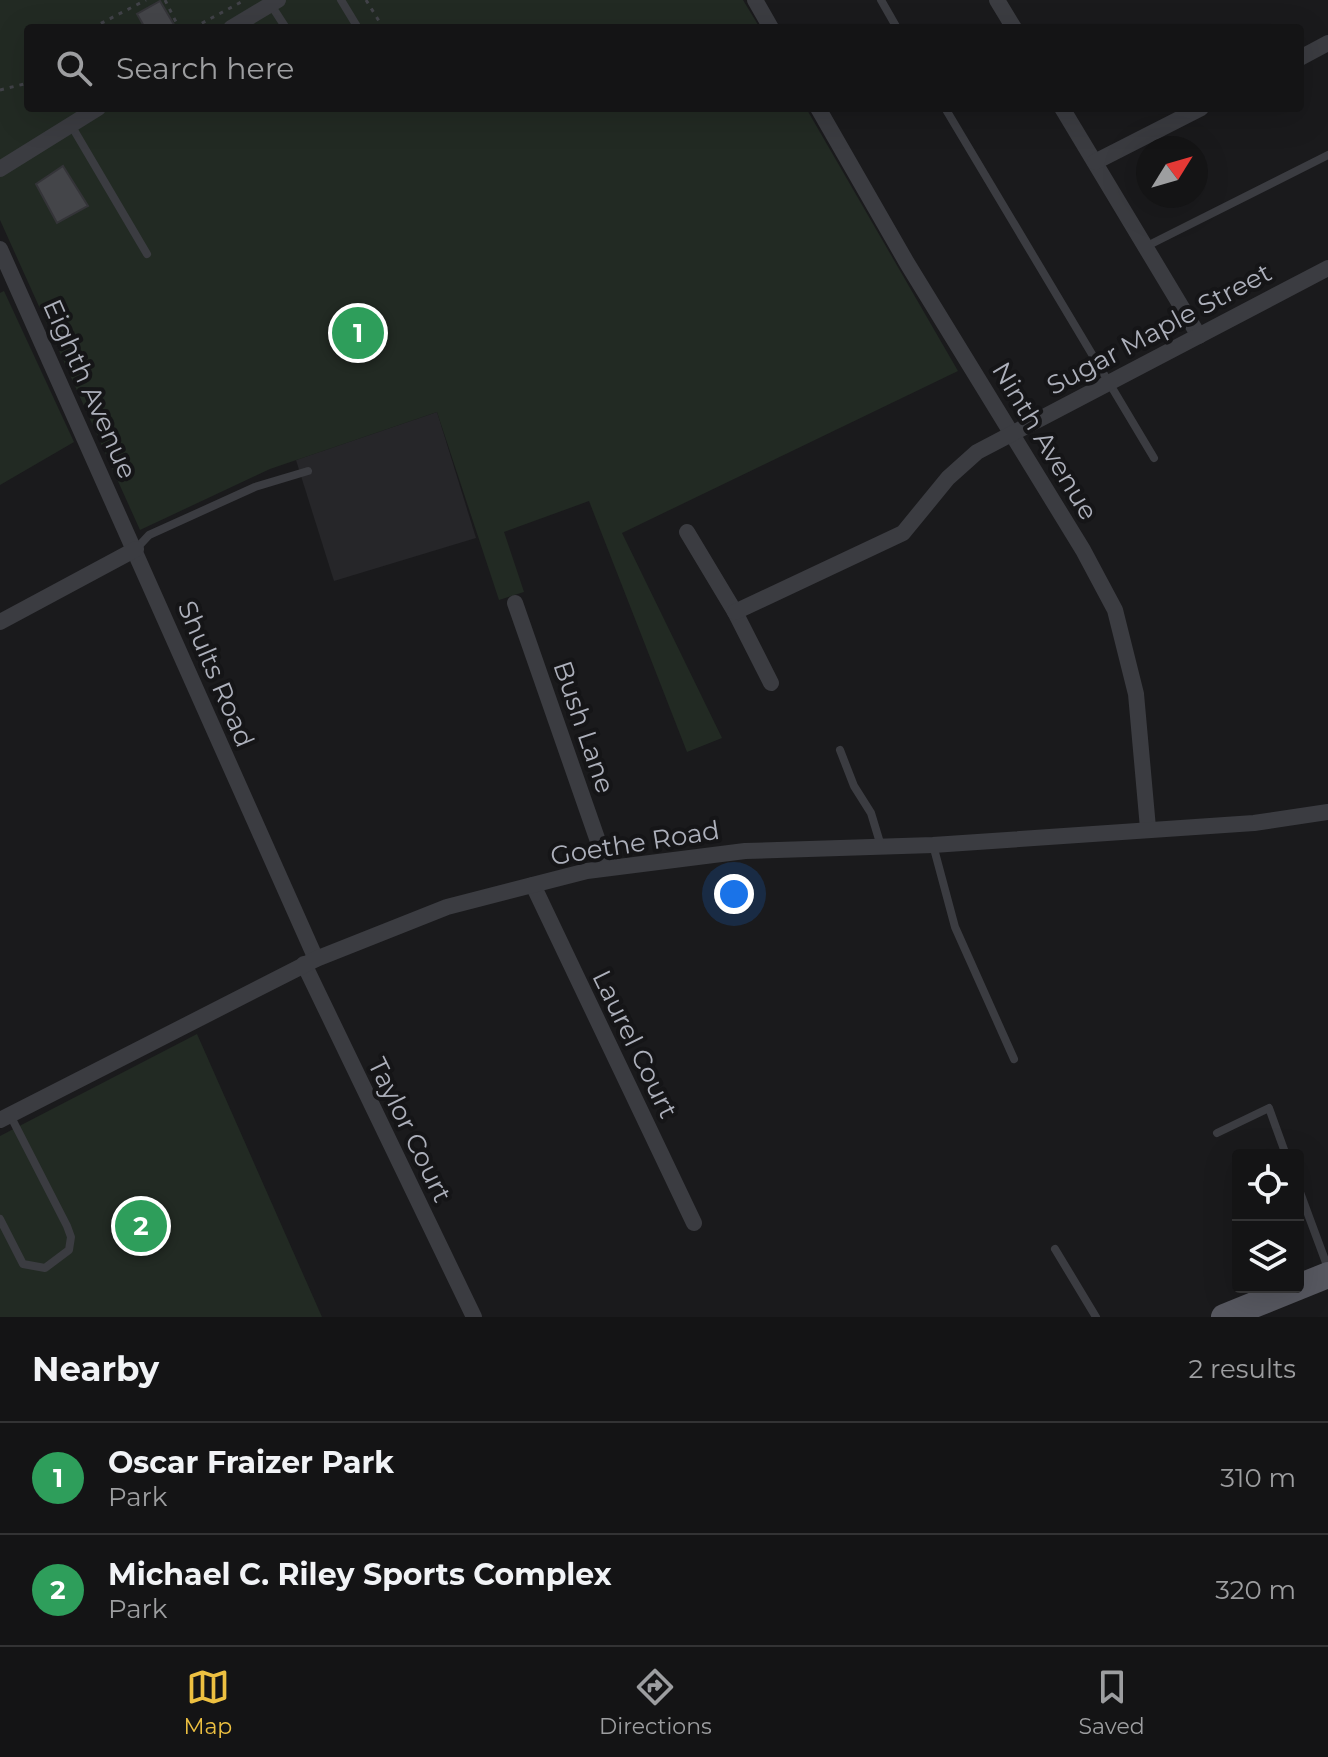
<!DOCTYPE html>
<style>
:root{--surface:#141415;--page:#212122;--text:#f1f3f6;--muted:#9d9ea0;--line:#333334;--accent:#edc041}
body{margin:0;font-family:Montserrat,sans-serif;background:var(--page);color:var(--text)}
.controls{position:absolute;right:24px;bottom:24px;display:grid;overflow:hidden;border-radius:8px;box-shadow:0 8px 32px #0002}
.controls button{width:72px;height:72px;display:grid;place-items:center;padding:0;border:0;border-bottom:2px solid var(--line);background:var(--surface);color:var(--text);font:40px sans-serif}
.compass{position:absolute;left:1136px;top:136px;width:72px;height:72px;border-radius:50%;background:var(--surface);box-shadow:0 8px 32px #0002;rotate:53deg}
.you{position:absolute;left:734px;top:894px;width:28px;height:28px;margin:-20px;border:6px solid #fff;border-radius:50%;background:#1a73e8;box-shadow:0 0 0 12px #1a73e833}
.badge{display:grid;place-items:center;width:52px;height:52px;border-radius:50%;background:var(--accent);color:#fff;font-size:26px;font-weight:700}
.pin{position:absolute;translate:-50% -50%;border:4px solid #fff;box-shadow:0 2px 8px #0006}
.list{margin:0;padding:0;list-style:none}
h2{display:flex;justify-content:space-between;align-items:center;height:104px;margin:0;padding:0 32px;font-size:34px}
h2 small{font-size:26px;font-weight:400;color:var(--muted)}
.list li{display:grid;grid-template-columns:52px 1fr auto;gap:24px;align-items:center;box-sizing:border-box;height:112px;padding:0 32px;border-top:2px solid var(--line)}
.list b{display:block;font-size:30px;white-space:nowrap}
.list p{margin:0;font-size:26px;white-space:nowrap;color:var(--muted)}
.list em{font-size:26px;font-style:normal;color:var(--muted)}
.icon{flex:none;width:44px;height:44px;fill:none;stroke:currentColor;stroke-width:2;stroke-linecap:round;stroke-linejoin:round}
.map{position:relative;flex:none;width:1328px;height:1317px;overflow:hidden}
.search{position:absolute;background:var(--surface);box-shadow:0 8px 32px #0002;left:24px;right:24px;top:24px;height:88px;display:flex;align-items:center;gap:20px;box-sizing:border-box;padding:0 28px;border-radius:8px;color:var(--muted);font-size:30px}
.sheet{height:328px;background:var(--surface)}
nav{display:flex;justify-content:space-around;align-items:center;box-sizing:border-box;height:112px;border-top:2px solid var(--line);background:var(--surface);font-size:22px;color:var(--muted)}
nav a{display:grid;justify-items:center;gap:4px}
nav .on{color:var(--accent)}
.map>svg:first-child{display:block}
.built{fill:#262629}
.green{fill:#222a23}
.building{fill:#444549;stroke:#343438;stroke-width:2}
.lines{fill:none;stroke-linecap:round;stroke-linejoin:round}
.path{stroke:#414248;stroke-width:3;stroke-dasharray:4 6;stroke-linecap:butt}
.service{stroke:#3b3c41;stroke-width:8}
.minor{stroke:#3b3c41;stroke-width:16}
.primary{stroke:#575860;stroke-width:26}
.labels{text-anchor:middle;stroke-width:8;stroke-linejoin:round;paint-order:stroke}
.street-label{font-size:26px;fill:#adb0bb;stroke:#151517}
</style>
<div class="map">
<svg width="1328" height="1317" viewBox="0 0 1328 1317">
<rect width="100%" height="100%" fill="#1a1a1c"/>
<path class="built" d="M437,412L476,538L334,581L296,460Z"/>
<g class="green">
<path d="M0,0H743L760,28H28V108H806L958,371L622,533L722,738L687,752L589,501L504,532L524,592L499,600L437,412L270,469L140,530L0,220Z"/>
<path d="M4,291L74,442L0,485V293Z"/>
<path d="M197,1034L322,1317H0V1136Z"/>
</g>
<g class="building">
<path d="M160,1L176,28H145L137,14Z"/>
<path d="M63,166L88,206L57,223L36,184Z"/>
</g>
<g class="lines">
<g class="path">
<path d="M165,0L179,28"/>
<path d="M366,0L379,21"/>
<path d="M92,28L146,0"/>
<path d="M193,28L245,0"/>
<path d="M0,90L28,83"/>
</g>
<g class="service">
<path d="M341,0L358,28"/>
<path d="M881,0L897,28"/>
<path d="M271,5L286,28"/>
<path d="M945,108L1154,458"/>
<path d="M71,125L147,254"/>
<path d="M1145,247L1328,155"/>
<path d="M136,549L149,535L255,487L308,471"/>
<path d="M840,750L854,786L871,813L881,846"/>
<path d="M933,845L955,927L1014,1059"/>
<path d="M1217,1133L1269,1108L1286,1155"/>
<path d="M1298,1187L1328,1268"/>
<path d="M0,1219L23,1264L45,1268L69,1250L71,1237L67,1226L10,1115"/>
<path d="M1055,1249L1096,1317"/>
</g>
<g class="minor">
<path d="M755,0L771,28"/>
<path d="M997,0L1014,28"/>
<path d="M231,28L278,0"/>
<path d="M1300,58L1328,43"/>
<path d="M818,108L907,263L1083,550L1115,610L1136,694L1148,828"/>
<path d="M1062,108L1199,336"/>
<path d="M1095,162L1201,108"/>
<path d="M0,169L98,108"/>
<path d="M0,249L316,959"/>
<path d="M687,532L735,612L771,683"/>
<path d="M515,603L607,867"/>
<path d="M735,612L903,533L948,478L977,452L1328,268"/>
<path d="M0,622L136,549"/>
<path d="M533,885L694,1223"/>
<path d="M304,964L474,1317"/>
<path d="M0,1120L316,959L447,907L587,871L745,851L933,845L1254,823L1328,812"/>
</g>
<path class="primary" d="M1224,1317L1328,1275"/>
</g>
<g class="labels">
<g class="street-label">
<text transform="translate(1159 329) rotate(-28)" y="9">Sugar Maple Street</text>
<text transform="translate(90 389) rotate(66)" y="9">Eighth Avenue</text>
<text transform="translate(1045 441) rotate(59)" y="9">Ninth Avenue</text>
<text transform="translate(216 674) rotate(67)" y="9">Shults Road</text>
<text transform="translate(584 727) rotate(71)" y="9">Bush Lane</text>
<text transform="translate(635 843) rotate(-9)" y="9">Goethe Road</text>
<text transform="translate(635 1044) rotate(64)" y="9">Laurel Court</text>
<text transform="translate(410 1130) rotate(64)" y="9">Taylor Court</text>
</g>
</g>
</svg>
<div class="controls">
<button><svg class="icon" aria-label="locate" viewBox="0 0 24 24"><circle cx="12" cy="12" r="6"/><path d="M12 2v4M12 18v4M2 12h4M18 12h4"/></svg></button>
<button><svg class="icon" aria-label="layers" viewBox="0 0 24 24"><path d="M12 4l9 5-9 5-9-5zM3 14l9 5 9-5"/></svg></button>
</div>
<svg class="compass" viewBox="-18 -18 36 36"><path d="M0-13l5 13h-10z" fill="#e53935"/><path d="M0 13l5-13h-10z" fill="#9d9ea0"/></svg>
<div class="you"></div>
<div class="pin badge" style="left:358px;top:333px;background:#2e9e5b">1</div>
<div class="pin badge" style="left:141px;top:1226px;background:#2e9e5b">2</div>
<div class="search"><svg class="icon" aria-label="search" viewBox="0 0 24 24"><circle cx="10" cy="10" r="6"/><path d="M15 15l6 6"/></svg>Search here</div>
</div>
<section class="sheet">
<h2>Nearby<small>2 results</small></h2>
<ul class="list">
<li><span class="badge" style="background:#2e9e5b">1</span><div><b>Oscar Fraizer Park</b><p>Park</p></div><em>310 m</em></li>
<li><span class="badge" style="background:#2e9e5b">2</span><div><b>Michael C. Riley Sports Complex</b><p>Park</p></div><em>320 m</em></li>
</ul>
</section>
<nav>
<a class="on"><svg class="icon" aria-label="map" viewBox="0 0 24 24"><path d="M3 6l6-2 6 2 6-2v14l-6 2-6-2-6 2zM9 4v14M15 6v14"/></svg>Map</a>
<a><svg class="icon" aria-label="directions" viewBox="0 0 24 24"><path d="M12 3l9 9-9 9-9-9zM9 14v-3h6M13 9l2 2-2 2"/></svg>Directions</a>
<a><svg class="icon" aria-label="saved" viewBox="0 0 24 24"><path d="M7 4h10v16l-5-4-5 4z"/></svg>Saved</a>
</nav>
